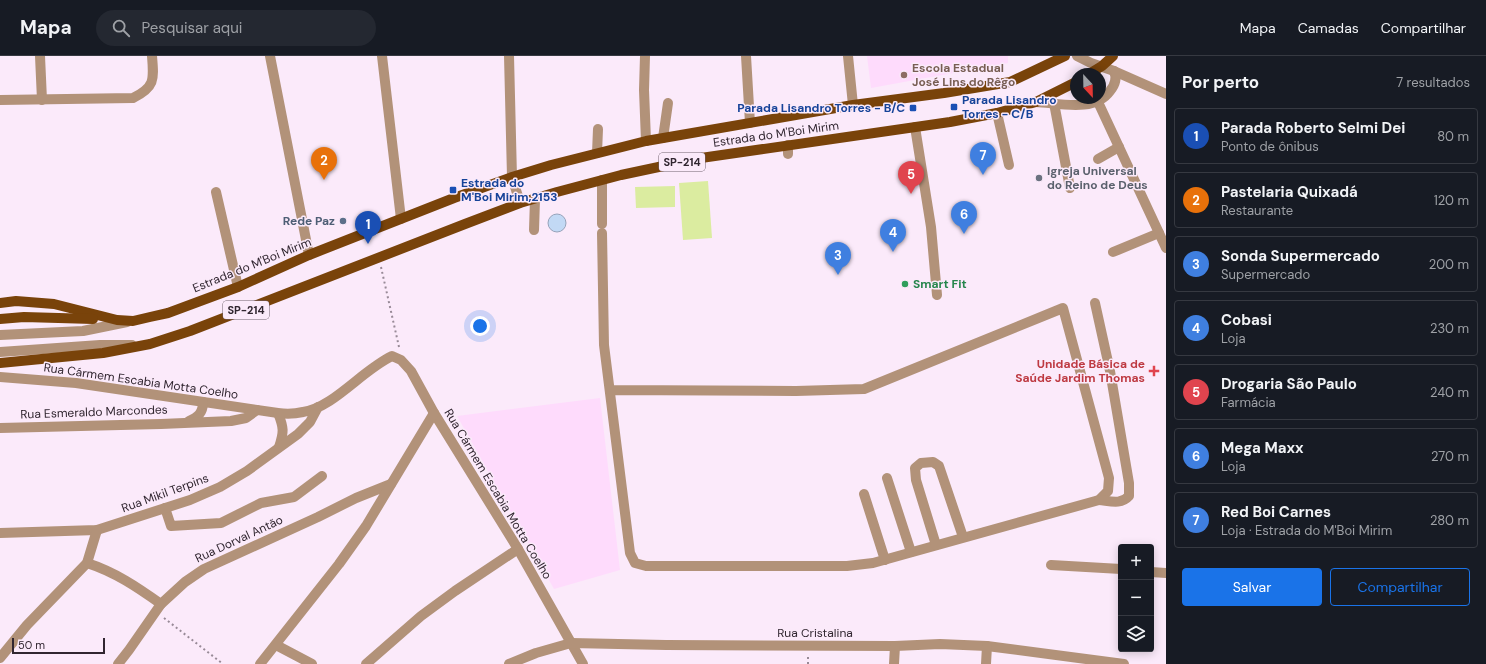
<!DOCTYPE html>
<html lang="pt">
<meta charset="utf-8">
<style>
:root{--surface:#171b24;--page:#242831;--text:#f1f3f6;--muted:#9ea1a6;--line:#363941;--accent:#1a73e8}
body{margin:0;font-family:"DM Sans",sans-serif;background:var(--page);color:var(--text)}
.controls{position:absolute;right:12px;bottom:12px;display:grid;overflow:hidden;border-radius:4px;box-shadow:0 2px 10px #0003}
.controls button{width:36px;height:36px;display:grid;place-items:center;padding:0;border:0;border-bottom:1px solid var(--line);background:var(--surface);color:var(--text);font:20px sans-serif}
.compass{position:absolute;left:1070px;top:12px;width:36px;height:36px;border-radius:50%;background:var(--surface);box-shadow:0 2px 10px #0003;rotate:158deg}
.scale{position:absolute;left:12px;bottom:10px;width:93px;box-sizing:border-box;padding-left:4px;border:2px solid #312630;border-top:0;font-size:11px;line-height:14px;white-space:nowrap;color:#312630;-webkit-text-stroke:3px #fbeafa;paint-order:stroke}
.you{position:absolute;left:480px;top:270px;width:14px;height:14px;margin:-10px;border:3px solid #fff;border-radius:50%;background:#1a73e8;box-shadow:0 0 0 6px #1a73e833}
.badge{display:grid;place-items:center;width:26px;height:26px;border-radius:50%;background:var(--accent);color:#fff;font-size:13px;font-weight:700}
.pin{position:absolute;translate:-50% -33px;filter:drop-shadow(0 1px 2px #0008)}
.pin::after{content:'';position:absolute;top:21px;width:14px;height:12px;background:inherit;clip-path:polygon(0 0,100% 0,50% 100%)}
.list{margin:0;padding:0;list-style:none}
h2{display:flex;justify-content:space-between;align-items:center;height:52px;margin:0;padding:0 16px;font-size:17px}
h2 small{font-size:13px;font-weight:400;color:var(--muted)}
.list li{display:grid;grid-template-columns:26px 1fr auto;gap:12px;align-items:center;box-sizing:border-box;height:56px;margin:0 8px 8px;padding:0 8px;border:1px solid var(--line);border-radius:4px}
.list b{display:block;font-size:15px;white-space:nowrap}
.list p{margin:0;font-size:13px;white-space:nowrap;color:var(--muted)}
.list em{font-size:13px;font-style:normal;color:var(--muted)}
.actions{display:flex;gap:8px;padding:12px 16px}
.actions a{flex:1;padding:9px 0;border:1px solid var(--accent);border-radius:4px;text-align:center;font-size:14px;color:var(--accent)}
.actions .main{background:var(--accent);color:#fff}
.icon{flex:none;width:22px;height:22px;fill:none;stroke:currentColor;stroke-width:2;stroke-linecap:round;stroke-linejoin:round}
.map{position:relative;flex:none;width:1166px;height:608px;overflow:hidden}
header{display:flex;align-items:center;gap:24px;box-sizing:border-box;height:56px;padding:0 20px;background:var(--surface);border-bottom:1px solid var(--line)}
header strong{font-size:19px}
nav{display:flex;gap:22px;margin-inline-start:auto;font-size:14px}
.search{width:280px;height:36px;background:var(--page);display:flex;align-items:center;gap:10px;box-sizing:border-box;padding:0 14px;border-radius:22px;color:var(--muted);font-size:15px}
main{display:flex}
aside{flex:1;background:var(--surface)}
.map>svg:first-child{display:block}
.built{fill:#fedbfc}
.green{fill:#dbeca0}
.water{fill:#c2d9f5;stroke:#96a3ba}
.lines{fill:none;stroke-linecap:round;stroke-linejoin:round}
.path{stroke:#988a97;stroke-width:2;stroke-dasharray:2 3;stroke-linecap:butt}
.minor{stroke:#b29279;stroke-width:10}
.major{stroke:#79430a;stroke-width:10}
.education-dot{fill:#8d6e63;stroke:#fbeafa;stroke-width:1.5}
.transit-dot{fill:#1a4fb4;stroke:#fbeafa;stroke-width:1.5}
.worship-dot{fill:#6b7280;stroke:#fbeafa;stroke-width:1.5}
.service-dot{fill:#5c6f8a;stroke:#fbeafa;stroke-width:1.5}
.leisure-dot{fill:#2e9e5b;stroke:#fbeafa;stroke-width:1.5}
.health-dot{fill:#e0444e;stroke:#fbeafa;stroke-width:1.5}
.labels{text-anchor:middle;stroke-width:3;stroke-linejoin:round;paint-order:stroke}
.shield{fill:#fbeafa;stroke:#6e616d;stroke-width:1}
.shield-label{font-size:11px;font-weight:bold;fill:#312630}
.education-label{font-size:12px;font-weight:bold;fill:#785e54;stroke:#fbeafa;text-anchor:start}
.transit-label{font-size:12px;font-weight:bold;fill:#164399;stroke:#fbeafa;text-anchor:start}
.street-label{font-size:12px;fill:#312630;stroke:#fbeafa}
.worship-label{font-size:12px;font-weight:bold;fill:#5b616d;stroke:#fbeafa;text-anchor:start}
.service-label{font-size:12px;font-weight:bold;fill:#4e5e75;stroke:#fbeafa;text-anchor:end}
.leisure-label{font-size:12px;font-weight:bold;fill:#27864d;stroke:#fbeafa;text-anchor:start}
.health-label{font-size:12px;font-weight:bold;fill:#be3a42;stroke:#fbeafa;text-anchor:end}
</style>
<header>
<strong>Mapa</strong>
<div class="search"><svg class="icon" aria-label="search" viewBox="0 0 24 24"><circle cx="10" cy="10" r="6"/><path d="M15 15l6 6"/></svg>Pesquisar aqui</div>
<nav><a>Mapa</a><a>Camadas</a><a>Compartilhar</a></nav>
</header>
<main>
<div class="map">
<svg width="1166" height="608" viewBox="0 0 1166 608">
<rect width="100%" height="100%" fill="#fbeafa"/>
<g class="built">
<path d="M867,0H1008V7L871,32Z"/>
<path d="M600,342L620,514L554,533L457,360Z"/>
</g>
<g class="green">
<path d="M708,125L712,182L683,184L679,127Z"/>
<path d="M675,130V151L636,152L635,131Z"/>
</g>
<circle class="water" cx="557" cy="167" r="9"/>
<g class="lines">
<g class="path">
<path d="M381,211L399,291"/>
<path d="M164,562L223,608"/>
<path d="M808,608V601"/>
</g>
<g class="minor">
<path d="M40,0L42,44"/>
<path d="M270,0L309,199"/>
<path d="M382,0L401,163"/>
<path d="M509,0L512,121L520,147"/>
<path d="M645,0L644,34L646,85"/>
<path d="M746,0L750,67"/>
<path d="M848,0L853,49"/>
<path d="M1077,0L1091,7L1114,15L1166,38"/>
<path d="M0,44L133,42C155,31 154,24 152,0"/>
<path d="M1036,46C1059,47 1094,57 1110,35C1115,29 1117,22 1114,15"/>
<path d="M1098,46L1166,192"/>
<path d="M1054,47L1070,132"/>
<path d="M997,57L1009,109"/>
<path d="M915,71L931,171L937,239"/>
<path d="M663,82L668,47"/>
<path d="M788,89V98"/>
<path d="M597,97L598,73"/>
<path d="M1098,103L1119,91"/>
<path d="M602,124V168"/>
<path d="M216,136L238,231"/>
<path d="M534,174L535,143"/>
<path d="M602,177L604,289L630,497L635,507L646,510H847L873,507L1099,444L1108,435L1109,422L1063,252L864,333L796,335L610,334"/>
<path d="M1113,196L1159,177"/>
<path d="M1095,247L1110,315L1129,427V440C1121,449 1110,445 1099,444"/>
<path d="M0,279L83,275L127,266"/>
<path d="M0,296L100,289H132"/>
<path d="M0,321L76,327L278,357C286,358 294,358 303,356C334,351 361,315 392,300L401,304L411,315L434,357L518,493L583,608"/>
<path d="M278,357C284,372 284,376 279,391"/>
<path d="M189,365C198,361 203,357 203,346"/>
<path d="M0,372L161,368L231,365L246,362L257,354"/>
<path d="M887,422L911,496"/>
<path d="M864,438L885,504"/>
<path d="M165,452L171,470L221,467L261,447L294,441L322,420"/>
<path d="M0,477L97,474L190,444L220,431L247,415L298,378L310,366L318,351"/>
<path d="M936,489L916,424L915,412L921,407L933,406L939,410L963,481"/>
<path d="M87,507C115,516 137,531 161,548L185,526L204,513L318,461L356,442L391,428"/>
<path d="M1051,509L1121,513"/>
<path d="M1151,516L1166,517"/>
<path d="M276,589L312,608"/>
<path d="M0,602L27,569L87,507L97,474"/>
<path d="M118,608L129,594L161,548"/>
<path d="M260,608L339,508L366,470L434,357"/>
<path d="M366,608L421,560L455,535L518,493"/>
<path d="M509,608L536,597L571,587L666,589L895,590L940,588L987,590L1124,608"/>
<path d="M894,608L895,590"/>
<path d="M986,608L987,590"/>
</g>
<g class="major">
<path d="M1089,18L1102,10L1113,0"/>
<path d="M0,247L16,245L54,248L117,264L133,265L150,261L168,257L238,231L309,199L454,142L512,121L551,109L646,85L853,49L944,37L1010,26L1065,0"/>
<path d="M0,263L24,261L93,263"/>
<path d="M0,307L103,297L150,288L190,275L465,168L520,147L557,136L621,119L701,102L950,66L997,57L1036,46L1076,26"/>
</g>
</g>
<circle class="education-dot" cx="904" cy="19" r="4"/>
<g class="transit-dot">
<rect x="950" y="47" width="8" height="8" rx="2"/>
<rect x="909" y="48" width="8" height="8" rx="2"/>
<rect x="449" y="130" width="8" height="8" rx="2"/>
</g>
<circle class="worship-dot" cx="1039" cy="122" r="4"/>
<circle class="service-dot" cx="343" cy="165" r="4"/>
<circle class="leisure-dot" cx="905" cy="228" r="4"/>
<path class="health-dot" d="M1152 309h4v4h4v4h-4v4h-4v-4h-4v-4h4z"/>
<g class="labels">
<g class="shield">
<rect x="659" y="97" width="46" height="18" rx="3"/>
<rect x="223" y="245" width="46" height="18" rx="3"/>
</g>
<g class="shield-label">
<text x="682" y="110">SP-214</text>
<text x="246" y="258">SP-214</text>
</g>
<g class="education-label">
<text x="912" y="16">Escola Estadual<tspan x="912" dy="14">José Lins do Rêgo</tspan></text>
</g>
<g class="transit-label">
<text x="962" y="48">Parada Lisandro<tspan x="962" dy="14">Torres - C/B</tspan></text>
<text x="905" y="56" text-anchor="end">Parada Lisandro Torres - B/C</text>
<text x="461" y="131">Estrada do<tspan x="461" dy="14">M'Boi Mirim,2153</tspan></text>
</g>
<g class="street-label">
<text transform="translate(776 78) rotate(-8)" y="4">Estrada do M'Boi Mirim</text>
<text transform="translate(252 209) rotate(-22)" y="4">Estrada do M'Boi Mirim</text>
<text transform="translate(141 325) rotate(8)" y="4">Rua Cármem Escabia Motta Coelho</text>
<text transform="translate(94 356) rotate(-2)" y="4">Rua Esmeraldo Marcondes</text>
<text transform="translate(165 437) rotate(-20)" y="4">Rua Mikil Terpins</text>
<text transform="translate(498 438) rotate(59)" y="4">Rua Cármem Escabia Motta Coelho</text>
<text transform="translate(239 483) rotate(-25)" y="4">Rua Dorval Antão</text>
<text x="815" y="581">Rua Cristalina</text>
</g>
<g class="worship-label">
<text x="1047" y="119">Igreja Universal<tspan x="1047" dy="14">do Reino de Deus</tspan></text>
</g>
<g class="service-label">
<text x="335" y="169">Rede Paz</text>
</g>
<g class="leisure-label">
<text x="913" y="232">Smart Fit</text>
</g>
<g class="health-label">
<text x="1145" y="312">Unidade Básica de<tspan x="1145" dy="14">Saúde Jardim Thomas</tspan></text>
</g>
</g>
</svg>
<div class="controls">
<button>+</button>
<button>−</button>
<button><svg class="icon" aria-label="layers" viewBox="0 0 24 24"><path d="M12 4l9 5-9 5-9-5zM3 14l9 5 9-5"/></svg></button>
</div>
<svg class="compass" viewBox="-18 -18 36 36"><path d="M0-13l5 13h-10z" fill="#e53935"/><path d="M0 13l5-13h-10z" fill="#9ea1a6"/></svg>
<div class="scale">50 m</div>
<div class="you"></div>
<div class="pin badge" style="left:368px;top:188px;background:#1a4fb4">1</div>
<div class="pin badge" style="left:324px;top:124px;background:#e8710a">2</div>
<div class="pin badge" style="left:838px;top:219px;background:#3f7fe0">3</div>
<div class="pin badge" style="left:893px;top:196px;background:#3f7fe0">4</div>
<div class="pin badge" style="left:911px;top:138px;background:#e0444e">5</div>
<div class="pin badge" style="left:964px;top:178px;background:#3f7fe0">6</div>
<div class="pin badge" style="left:983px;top:119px;background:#3f7fe0">7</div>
</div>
<aside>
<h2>Por perto<small>7 resultados</small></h2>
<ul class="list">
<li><span class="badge" style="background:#1a4fb4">1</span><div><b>Parada Roberto Selmi Dei</b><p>Ponto de ônibus</p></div><em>80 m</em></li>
<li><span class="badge" style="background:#e8710a">2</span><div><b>Pastelaria Quixadá</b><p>Restaurante</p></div><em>120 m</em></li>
<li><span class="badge" style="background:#3f7fe0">3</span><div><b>Sonda Supermercado</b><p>Supermercado</p></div><em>200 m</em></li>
<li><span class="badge" style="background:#3f7fe0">4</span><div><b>Cobasi</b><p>Loja</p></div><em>230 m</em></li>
<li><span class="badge" style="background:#e0444e">5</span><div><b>Drogaria São Paulo</b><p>Farmácia</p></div><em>240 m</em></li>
<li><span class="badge" style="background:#3f7fe0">6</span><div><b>Mega Maxx</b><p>Loja</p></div><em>270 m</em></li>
<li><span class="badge" style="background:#3f7fe0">7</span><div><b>Red Boi Carnes</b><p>Loja · Estrada do M'Boi Mirim</p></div><em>280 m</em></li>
</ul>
<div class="actions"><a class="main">Salvar</a><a>Compartilhar</a></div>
</aside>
</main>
